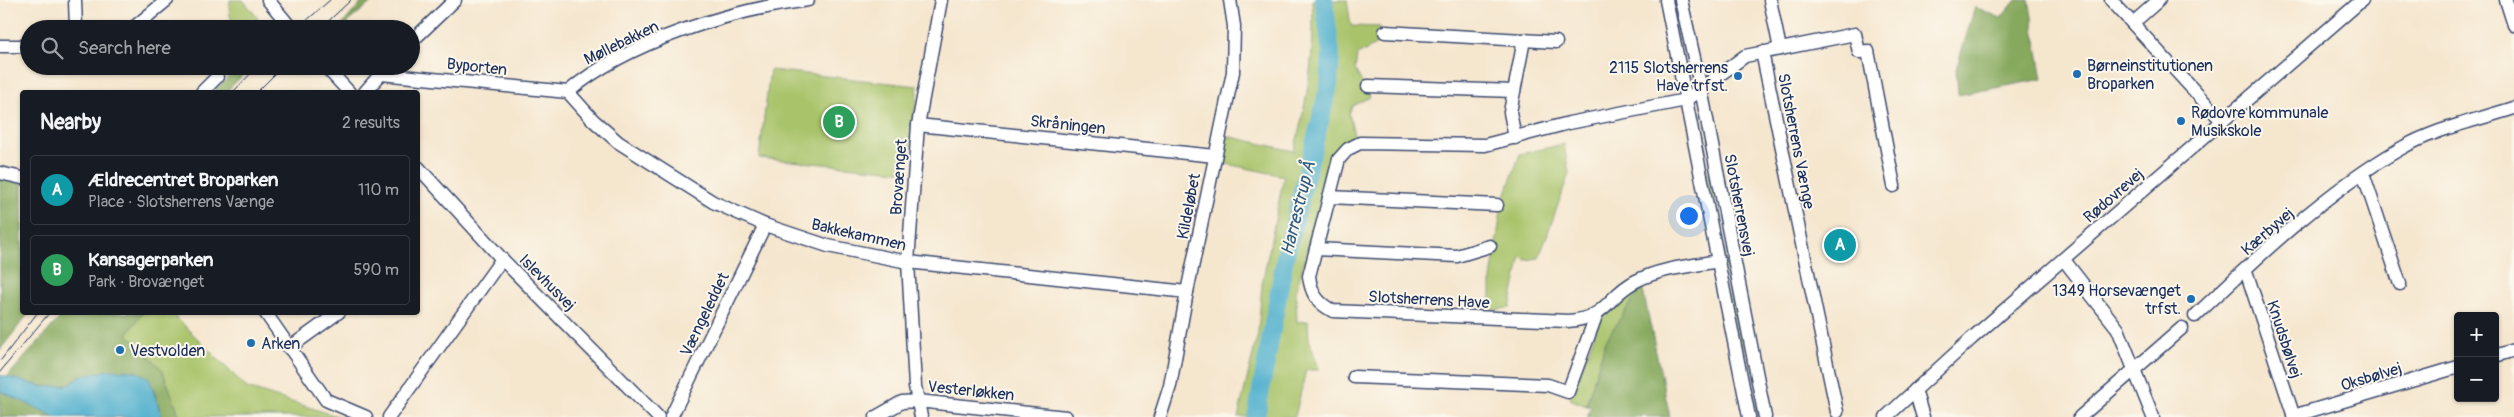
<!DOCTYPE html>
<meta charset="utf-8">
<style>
:root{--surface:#171b24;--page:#20242c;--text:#f1f3f6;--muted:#9ea1a6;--line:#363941;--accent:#8c9099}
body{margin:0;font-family:Pangolin,sans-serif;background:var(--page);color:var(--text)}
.controls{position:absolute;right:15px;bottom:15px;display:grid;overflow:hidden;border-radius:5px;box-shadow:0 1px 4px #0004}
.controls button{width:45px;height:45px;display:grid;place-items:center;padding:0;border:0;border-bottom:1px solid var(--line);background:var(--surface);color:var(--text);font:25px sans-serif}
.you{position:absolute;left:1688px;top:215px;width:18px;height:18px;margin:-12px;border:4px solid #fff;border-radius:50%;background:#1a73e8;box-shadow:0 0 0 8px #1a73e833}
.badge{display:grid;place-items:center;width:32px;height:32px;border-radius:50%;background:var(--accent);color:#fff;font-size:16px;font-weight:700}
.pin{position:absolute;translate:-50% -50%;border:2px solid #fff;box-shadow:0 1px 5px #0006}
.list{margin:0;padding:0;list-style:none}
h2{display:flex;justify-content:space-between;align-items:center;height:65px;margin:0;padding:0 20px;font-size:21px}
h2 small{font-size:16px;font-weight:400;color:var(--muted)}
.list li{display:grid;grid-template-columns:32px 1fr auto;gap:15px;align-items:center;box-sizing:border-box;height:70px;margin:0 10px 10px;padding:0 10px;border:1px solid var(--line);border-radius:5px}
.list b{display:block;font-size:19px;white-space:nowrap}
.list p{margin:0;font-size:16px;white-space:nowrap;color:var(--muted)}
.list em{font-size:16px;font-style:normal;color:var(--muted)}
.icon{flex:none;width:28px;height:28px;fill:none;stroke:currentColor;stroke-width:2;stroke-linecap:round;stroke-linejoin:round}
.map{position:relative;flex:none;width:2514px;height:417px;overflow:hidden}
.search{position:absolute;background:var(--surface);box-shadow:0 1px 4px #0004;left:20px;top:20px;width:400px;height:55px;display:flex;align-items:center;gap:12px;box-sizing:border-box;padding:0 18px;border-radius:28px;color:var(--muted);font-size:19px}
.panel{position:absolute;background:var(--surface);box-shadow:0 1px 4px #0004;left:20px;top:90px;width:400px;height:225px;border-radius:5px}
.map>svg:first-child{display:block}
.green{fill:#a8c369;stroke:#627964}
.forest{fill:#86a95d;stroke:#506c5e}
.water{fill:#4eafcd;stroke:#346f96}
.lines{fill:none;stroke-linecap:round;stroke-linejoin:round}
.river{stroke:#4eafcd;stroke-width:18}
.minor-casing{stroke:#3c4a6f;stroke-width:15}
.minor{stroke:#fff;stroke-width:12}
.tram{stroke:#1b2f5e;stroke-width:1}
.poi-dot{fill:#1f6fb2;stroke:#fbf7ec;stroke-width:2}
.labels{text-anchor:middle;stroke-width:4;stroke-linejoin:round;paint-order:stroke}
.street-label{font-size:16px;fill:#1b2f5e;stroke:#fbf7ec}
.poi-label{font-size:16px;fill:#1b2f5e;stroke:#fbf7ec;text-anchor:start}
.water-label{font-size:18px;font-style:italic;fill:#2d5c85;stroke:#fbf7ec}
</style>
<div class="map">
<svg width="2514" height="417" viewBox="0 0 2514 417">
<rect width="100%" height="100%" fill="#fbf7ec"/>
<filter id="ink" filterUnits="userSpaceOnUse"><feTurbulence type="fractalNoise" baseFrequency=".02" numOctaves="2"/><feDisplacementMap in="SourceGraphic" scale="10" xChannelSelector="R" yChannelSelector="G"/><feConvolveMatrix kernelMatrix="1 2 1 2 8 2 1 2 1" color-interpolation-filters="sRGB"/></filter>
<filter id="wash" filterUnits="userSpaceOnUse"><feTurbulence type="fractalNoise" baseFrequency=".0096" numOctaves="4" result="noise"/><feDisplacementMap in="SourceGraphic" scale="20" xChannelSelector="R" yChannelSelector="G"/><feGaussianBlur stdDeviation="1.12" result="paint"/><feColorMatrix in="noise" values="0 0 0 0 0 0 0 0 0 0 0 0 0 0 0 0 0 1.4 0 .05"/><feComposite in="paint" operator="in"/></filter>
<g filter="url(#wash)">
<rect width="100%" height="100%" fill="#f5e6ce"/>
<g class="green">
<path d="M230,0H243L258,18L253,25L240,28C229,22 228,12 230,0Z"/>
<path d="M1312,0H1347L1351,26L1380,27L1379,43L1357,55L1355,70L1370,97L1352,106L1349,114L1355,139L1346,141L1332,156L1296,292L1297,322L1308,321L1309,339L1319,370H1306L1295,417H1238L1258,333L1262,284L1284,176L1222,163L1227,136L1294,151C1307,101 1316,51 1312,0Z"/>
<path d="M770,70L918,86L908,172L759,158Z"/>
<path d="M1564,144L1569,174L1539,258L1525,260L1521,256L1510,308L1491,310V279L1502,204L1520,154Z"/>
<path d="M1702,163H1705L1712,184L1758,417H1753Z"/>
<path d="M1642,286L1606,340L1586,406L1570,399L1600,320Z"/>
<path d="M64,313H172L247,388L340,417H0V386Z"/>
</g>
<g class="forest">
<path d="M364,0H374L349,21L346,29H338Z"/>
<path d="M2016,0H2029L2043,79L1958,95L1956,69L1975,7L2001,18Z"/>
<path d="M240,66H252L226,92H213Z"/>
<path d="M0,178L22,183V312L29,313L0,350Z"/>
<path d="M1642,286L1670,417H1647L1643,414L1641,417H1587L1591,407L1586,406L1606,340Z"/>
<path d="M64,313H143L127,334L162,369L180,417H162L153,387L81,376C58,395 33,384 7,377Z"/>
<path d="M0,391L56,417H0Z"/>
</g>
<path class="water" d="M110,370L135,371L149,378L162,417H56L0,391V375L43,387L70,385L81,376Z"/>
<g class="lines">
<path class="river" d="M1256,417L1285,258L1329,86L1331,54L1324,0"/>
</g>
</g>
<g filter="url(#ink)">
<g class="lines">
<defs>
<g id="minor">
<path d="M75,0L76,29"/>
<path d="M268,0L292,29"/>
<path d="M1666,0L1749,417"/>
<path d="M1681,0L1701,89L1765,417"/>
<path d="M1770,0L1780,49"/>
<path d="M2111,0L2222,121"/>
<path d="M2506,0L2514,25"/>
<path d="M2133,23L2159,0"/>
<path d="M132,29L167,0"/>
<path d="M1385,32L1556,42"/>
<path d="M411,42L455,0"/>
<path d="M0,46H29"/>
<path d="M1762,52L1837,412"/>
<path d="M325,66L349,92"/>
<path d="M381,74L568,92"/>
<path d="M1368,86L1514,91"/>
<path d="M202,92L217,77"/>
<path d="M365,92L386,68"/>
<path d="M568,92L593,120L618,142L713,202L765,225L828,246L908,262L1187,292"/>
<path d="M568,92C628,41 732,10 808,0"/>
<path d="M918,125L1215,156"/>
<path d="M1515,138L1510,112L1524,40"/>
<path d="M418,167L502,259L658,417"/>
<path d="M0,173L22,178"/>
<path d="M2363,173L2400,284"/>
<path d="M1329,197L1497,205"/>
<path d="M1316,249L1457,256L1490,246"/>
<path d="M2064,260L2118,329L2153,417"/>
<path d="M1719,261C1691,266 1661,268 1636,281C1606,296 1609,318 1568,321L1333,311C1317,303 1311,293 1309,276L1339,159L1348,149L1360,143L1485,145L1569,123L1686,100L1745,56L1855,34L1859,52L1868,51L1894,186"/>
<path d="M2246,271L2294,417"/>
<path d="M265,312L326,400L366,417"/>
<path d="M2195,316C2255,259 2328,190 2400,149C2434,129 2477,120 2514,108"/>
<path d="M289,348L339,312"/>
<path d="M2495,356L2514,350"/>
<path d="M1354,377L1548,385L1568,392L1596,316"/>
<path d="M1915,390L1923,417"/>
<path d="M2293,416L2458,367"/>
<path d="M389,417L502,259"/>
<path d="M671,417L765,225"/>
<path d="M876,417L902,402L918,401L1066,417"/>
<path d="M921,417L915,386L908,262L918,125L941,0"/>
<path d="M1160,417L1170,386L1187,292L1233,72L1234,26L1230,0"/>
<path d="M1886,417L1971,339L2362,0"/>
<path d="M2080,417L2182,328"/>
</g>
</defs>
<use href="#minor" class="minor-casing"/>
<use href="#minor" class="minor"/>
<g class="tram">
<path d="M297,29L330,0"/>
<path d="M320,29L351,0"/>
<path d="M233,92L258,66"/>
<path d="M257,92L283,66"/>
<path d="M1,360L38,312"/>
<path d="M0,372L50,312"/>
</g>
</g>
</g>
<g class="poi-dot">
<circle cx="2077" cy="74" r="5"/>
<circle cx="1738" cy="76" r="5"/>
<circle cx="2181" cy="121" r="5"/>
<circle cx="2191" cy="299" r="5"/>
<circle cx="251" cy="343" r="5"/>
<circle cx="120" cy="350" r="5"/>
</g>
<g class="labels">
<g class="street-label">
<text transform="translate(621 42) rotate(-26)" y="6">Møllebakken</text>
<text transform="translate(477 66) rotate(6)" y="6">Byporten</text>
<text transform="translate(1068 124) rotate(6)" y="6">Skråningen</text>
<text transform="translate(1797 141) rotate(79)" y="6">Slotsherrens Vænge</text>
<text transform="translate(898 177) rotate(-86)" y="6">Brovænget</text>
<text transform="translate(2113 195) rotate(-41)" y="6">Rødovrevej</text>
<text transform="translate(1740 205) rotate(79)" y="6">Slotsherrensvej</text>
<text transform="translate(1188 206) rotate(-79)" y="6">Kildeløbet</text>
<text transform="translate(2267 231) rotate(-41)" y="6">Kærbyvej</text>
<text transform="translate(859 234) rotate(13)" y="6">Bakkekammen</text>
<text transform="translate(548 282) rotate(45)" y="6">Islevhusvej</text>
<text transform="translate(1429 299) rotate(3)" y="6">Slotsherrens Have</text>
<text transform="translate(704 314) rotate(-64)" y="6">Vængeleddet</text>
<text transform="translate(2285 339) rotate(72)" y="6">Knudsbølvej</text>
<text transform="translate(2371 376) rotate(-17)" y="6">Oksbølvej</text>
<text transform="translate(971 390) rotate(6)" y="6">Vesterløkken</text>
</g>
<g class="poi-label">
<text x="2087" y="71">Børneinstitutionen<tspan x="2087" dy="18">Broparken</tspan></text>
<text x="1728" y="73" text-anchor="end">2115 Slotsherrens<tspan x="1728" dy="18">Have trfst.</tspan></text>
<text x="2191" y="118">Rødovre kommunale<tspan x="2191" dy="18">Musikskole</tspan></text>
<text x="2181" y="296" text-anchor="end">1349 Horsevænget<tspan x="2181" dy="18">trfst.</tspan></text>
<text x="261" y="349">Arken</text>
<text x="130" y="356">Vestvolden</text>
</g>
<g class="water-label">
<text transform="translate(1298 208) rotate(-76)" y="6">Harrestrup Å</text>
</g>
</g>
</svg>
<div class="controls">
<button>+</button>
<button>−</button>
</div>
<div class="you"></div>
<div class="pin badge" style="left:1840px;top:245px;background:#0f9aa8">A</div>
<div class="pin badge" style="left:839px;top:122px;background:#2e9e5b">B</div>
<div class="search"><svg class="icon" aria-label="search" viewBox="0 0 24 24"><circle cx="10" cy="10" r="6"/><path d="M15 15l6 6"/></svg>Search here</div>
<section class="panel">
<h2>Nearby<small>2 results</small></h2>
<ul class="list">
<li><span class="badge" style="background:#0f9aa8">A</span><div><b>Ældrecentret Broparken</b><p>Place · Slotsherrens Vænge</p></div><em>110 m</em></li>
<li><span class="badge" style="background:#2e9e5b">B</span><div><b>Kansagerparken</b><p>Park · Brovænget</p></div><em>590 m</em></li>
</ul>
</section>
</div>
